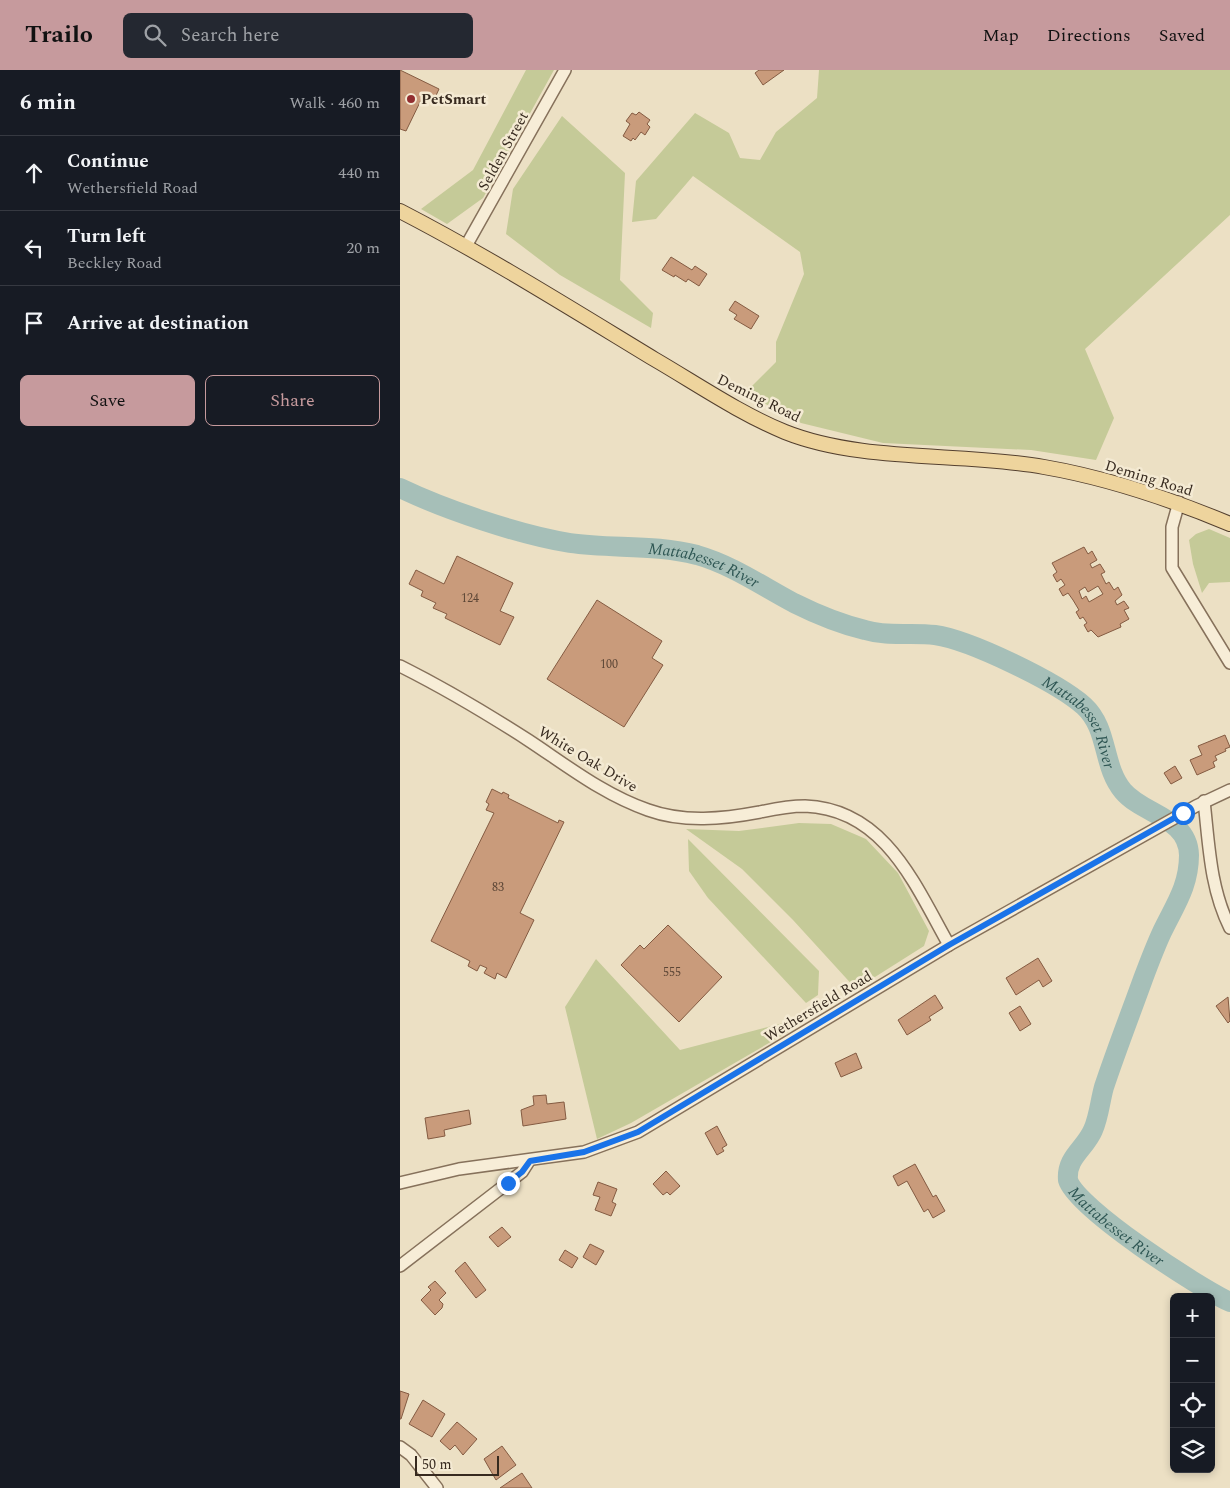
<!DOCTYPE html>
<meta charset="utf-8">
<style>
:root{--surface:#171b24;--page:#242831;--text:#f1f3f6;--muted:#9ea1a6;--line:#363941;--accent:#c69a9d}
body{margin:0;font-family:Spectral,serif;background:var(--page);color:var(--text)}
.controls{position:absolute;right:15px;bottom:15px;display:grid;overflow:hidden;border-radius:8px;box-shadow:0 2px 8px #0003}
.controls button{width:45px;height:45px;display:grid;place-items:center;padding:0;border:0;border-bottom:1px solid var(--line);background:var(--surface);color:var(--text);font:25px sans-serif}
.scale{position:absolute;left:15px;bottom:12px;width:84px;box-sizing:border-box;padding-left:5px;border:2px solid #372a1f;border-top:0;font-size:14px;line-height:18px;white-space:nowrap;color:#372a1f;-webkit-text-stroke:4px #f4ead3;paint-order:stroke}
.stop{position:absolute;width:15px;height:15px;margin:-11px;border:4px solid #1a73e8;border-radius:50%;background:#fff}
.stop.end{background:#1a73e8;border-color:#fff;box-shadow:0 1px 5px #0008}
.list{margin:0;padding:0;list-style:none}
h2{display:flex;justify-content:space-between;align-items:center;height:65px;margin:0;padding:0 20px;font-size:21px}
h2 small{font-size:16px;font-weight:400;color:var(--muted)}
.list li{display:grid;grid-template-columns:32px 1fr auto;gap:15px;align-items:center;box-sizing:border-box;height:75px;padding:0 20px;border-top:1px solid var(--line)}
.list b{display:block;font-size:19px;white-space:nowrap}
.list p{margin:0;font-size:16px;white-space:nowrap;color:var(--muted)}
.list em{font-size:16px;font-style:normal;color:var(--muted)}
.actions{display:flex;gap:10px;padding:15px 20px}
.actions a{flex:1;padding:11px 0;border:1px solid var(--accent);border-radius:8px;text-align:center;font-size:18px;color:var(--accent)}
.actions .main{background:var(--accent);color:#111}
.icon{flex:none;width:28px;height:28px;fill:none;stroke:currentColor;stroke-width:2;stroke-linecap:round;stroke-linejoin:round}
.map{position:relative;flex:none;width:830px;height:1418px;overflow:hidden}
header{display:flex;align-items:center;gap:30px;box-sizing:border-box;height:70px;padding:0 25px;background:var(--accent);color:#111}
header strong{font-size:24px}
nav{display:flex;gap:28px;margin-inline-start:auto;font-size:18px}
.search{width:350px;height:45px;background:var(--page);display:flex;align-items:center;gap:12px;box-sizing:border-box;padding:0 18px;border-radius:8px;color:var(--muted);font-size:19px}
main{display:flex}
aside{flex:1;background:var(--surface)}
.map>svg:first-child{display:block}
.green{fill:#c5ca98}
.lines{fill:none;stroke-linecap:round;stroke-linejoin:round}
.river{stroke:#a6bfb8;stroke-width:20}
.building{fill:#c99b7b;stroke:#845b42;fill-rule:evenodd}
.minor-casing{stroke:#86715b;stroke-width:14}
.major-casing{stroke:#54402f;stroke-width:16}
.minor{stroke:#f7edd7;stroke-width:11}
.major{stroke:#eed49d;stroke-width:14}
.route{stroke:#1a73e8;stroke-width:6}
.poi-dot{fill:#922e30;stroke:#f4ead3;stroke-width:2}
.labels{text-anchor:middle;stroke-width:5;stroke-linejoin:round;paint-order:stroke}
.number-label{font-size:12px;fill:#5c4636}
.poi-label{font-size:15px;font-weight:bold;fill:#372a1f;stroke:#f4ead3;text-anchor:start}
.street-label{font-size:15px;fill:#372a1f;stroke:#f4ead3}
.water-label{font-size:16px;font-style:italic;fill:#2e5653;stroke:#f4ead3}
</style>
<header>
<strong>Trailo</strong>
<div class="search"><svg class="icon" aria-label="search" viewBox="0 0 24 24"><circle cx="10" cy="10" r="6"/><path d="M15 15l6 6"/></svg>Search here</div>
<nav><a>Map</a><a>Directions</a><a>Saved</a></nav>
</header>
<main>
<aside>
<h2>6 min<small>Walk · 460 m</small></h2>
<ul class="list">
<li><svg class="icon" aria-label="ahead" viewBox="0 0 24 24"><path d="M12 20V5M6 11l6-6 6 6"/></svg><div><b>Continue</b><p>Wethersfield Road</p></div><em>440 m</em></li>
<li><svg class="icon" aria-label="left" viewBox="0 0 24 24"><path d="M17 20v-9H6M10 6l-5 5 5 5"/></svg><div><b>Turn left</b><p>Beckley Road</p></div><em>20 m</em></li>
<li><svg class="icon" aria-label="arrive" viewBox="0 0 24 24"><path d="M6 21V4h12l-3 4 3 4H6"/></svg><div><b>Arrive at destination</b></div></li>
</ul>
<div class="actions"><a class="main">Save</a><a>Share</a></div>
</aside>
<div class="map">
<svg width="830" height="1418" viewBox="0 0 830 1418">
<rect width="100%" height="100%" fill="#ece0c4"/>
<g class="green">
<path d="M126,0H154L83,128L47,154L21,139L73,100Z"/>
<path d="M419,0H830V145L685,279L714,348L696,390L631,380L483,373L401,353L345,323L376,292V272L404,204L400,182L293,106L256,149L232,152L236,111L295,43L329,63L340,88L360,90L376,62L417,28Z"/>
<path d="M162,46L225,103L220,210L253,243L251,258L160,205L106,164L113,119Z"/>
<path d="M809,459L830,468V512L809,513L802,523L793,494L789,470L796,464Z"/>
<path d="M399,753L431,754L466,769L498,803L529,861L524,876L456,919L393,850L342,799L286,759L339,761Z"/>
<path d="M288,769L419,901L418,925L406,933L308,828L289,801Z"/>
<path d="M196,889L280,980L387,952L388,962L231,1053L197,1069L165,937Z"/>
</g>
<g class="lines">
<path class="river" id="s1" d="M0,418C46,440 120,465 170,473C212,479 255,474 297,485C332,495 362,516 394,533C416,544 440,554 465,560C488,567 511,562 535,565C570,570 657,612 684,636C709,659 702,696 723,721C743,745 788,747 789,785C789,816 775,835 762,862C755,877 749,893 743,909C730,945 716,981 704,1017C700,1031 699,1047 693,1060C685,1079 666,1087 668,1110C676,1138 799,1218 830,1232"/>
</g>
<g class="building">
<path d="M0,0L39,19L33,32L23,26L6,61L0,59Z"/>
<path d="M359,0H384L363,15L355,3Z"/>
<path d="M239,42L250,50L247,54L250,57L245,65L241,62L235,70L233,68L231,71L223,66L230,54L226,51L232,43L236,45Z"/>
<path d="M271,187L292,200L295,196L307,204L299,216L288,209L286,212L275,205L274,207L262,200Z"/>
<path d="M335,231L359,246L351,259L334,249L337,245L329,240Z"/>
<path d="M684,477L688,484L692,481L697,490L690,494L692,498L700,494L705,502L701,504L706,514L709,512L714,520L718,517L722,525L715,531L717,535L724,531L729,538L724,540L729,549L720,554L721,557L698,567L691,560L688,562L684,555L687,553L683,547L680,549L676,542L679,540L673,530L668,523L663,526L659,519L665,515L661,509L657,512L653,505L657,502L652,493ZM698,516L703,524L689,532L686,526L682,529L679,521L685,517L688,522Z"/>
<path d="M57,486L113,513L100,541L114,547L100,575L45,548L47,544L33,538L36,533L21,526L23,521L9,514L16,500L44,514Z"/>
<path d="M197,530L262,571L252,588L263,595L224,657L147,609Z"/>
<path d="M825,665L830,677L825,679L826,681L815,686L817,690L813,692L815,697L797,705L790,690L802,685L798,676Z"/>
<path d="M775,696L782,708L771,714L764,703Z"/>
<path d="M92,719L102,724L103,722L109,725L108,728L158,753L159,750L164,752L120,843L134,850L106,908L97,903L95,909L84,903L87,898L80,895L77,901L68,896L70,891L31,871L94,743L86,740L89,734L86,732Z"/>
<path d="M268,855L322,907L279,952L221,895L240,875L244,879Z"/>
<path d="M638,888L652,911L643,917L639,910L616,925L606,908Z"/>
<path d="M535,925L543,938L529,947L531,950L507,965L498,950Z"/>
<path d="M828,927L830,951L828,953L816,936Z"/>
<path d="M620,936L631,954L620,961L609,943Z"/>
<path d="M456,983L462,998L441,1007L435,993Z"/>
<path d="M146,1025L147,1034L164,1032L166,1049L123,1056L121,1040L134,1035L133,1026Z"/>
<path d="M69,1040L71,1054L44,1060L45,1066L28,1069L25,1048Z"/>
<path d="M317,1056L327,1075L322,1078L324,1081L317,1085L305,1063Z"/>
<path d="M515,1094L533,1127L536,1125L545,1141L533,1148L528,1139L524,1142L507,1111L498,1116L493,1106Z"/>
<path d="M266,1101L280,1116L270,1125L267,1122L263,1125L253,1114Z"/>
<path d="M198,1112L217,1119L212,1132L216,1134L211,1146L195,1140L200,1127L193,1125Z"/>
<path d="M102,1157L111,1167L98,1177L89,1167Z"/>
<path d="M190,1174L204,1181L196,1195L183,1187Z"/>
<path d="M165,1180L178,1188L172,1198L159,1190Z"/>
<path d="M65,1192L86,1220L76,1228L55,1201Z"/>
<path d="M35,1211L46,1223L39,1230L43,1234L42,1238L35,1245L21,1230L31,1220L28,1217Z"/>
<path d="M0,1321L9,1324L1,1349H0Z"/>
<path d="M23,1330L45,1344L32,1367L9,1354Z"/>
<path d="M57,1352L77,1369L63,1385L55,1375L50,1380L40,1371Z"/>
<path d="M102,1376L116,1395L96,1410L84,1389Z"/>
<path d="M122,1403L132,1418H100Z"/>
</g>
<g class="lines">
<defs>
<g id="minor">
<path d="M66,176L165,0"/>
<path d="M779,432L772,457V498L830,593"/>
<path d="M0,596C44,618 86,643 128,670C166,695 204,725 248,740C284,753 323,749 360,742C374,739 390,736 405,736C485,739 515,815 549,875"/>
<path d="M804,731C809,775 810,818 830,858"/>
<path d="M0,1113L59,1099L184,1082L238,1062L549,875L796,736L830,720"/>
<path d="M0,1196L122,1102L129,1091"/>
<path d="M0,1377L11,1385L37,1418"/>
</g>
<path id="major" d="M0,141C87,186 170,238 254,289C297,314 339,343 385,362C463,393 561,382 644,397C708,408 770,429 830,454"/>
</defs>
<use href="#minor" class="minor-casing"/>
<use href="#major" class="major-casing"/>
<use href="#minor" class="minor"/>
<use href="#major" class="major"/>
</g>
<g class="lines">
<path class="route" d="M108,1113L122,1102L130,1091L184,1082L238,1062L549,875L783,743"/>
</g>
<circle class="poi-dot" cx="11" cy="29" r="5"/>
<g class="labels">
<g class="number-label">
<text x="70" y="532">124</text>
<text x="209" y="598">100</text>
<text x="98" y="821">83</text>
<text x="272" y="906">555</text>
</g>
<g class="poi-label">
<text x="21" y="34">PetSmart</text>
</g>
<g class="street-label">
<text transform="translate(103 81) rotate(-61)" y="5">Selden Street</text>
<text transform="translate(359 328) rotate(26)" y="5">Deming Road</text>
<text transform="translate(749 408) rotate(17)" y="5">Deming Road</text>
<text transform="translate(188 689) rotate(31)" y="5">White Oak Drive</text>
<text transform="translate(418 936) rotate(-31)" y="5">Wethersfield Road</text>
</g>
<g class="water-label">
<text dy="6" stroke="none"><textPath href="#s1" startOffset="316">Mattabesset River</textPath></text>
<text dy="6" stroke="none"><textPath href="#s1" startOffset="738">Mattabesset River</textPath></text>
<text dy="6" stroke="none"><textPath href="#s1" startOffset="1336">Mattabesset River</textPath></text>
</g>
</g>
</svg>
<div class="controls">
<button>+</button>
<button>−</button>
<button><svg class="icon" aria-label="locate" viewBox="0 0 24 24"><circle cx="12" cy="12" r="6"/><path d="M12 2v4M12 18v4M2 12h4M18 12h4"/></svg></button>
<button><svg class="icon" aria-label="layers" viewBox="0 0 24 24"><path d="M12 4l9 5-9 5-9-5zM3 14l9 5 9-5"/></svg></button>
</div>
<div class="scale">50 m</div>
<div class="stop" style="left:783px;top:743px"></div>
<div class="stop end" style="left:108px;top:1113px"></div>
</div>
</main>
